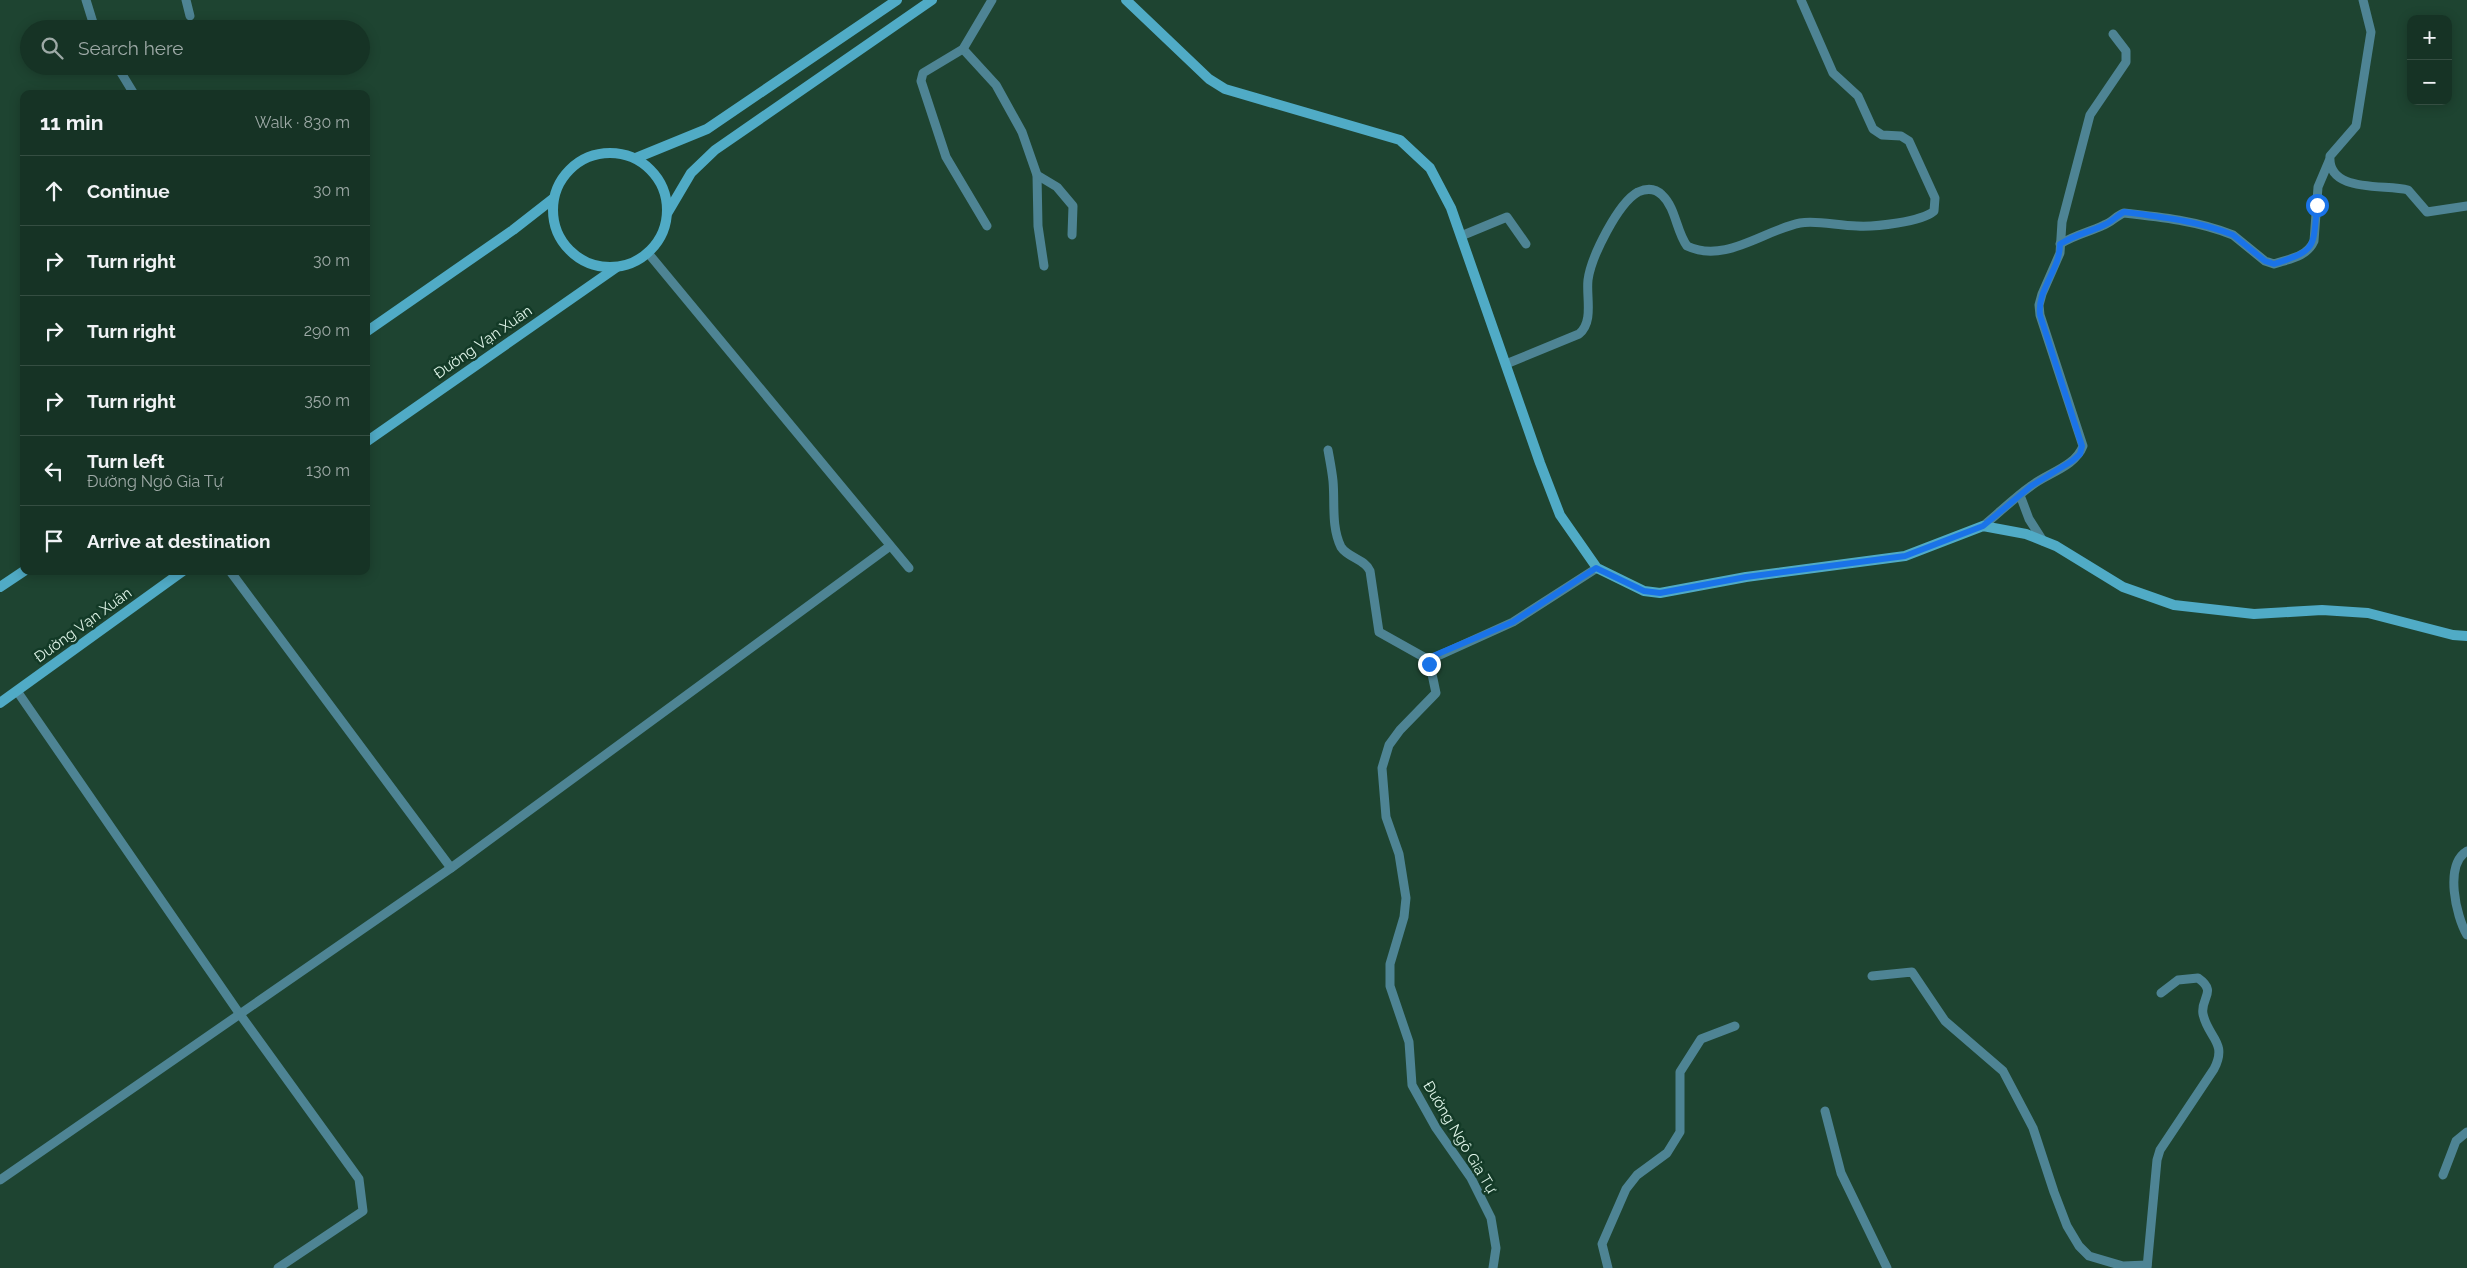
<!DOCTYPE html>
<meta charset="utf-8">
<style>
:root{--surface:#163325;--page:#233f32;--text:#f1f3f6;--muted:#9eaaa7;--line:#354e42}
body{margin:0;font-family:Raleway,sans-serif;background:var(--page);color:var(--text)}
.controls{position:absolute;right:15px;top:15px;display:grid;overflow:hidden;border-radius:10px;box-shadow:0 2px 12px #0003}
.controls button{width:45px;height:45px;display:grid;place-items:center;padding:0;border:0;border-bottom:1px solid var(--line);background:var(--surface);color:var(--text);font:25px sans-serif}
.stop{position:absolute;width:15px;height:15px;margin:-11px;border:4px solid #1a73e8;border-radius:50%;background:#fff}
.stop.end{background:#1a73e8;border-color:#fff;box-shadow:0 1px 5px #0008}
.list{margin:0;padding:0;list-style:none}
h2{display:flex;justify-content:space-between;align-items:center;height:65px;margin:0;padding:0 20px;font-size:21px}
h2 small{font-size:16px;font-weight:400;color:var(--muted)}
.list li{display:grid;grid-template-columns:32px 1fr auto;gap:15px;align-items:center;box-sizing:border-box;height:70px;padding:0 20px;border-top:1px solid var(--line)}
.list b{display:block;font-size:19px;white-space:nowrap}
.list p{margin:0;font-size:16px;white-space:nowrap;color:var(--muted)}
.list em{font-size:16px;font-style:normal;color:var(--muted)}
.icon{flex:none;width:28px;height:28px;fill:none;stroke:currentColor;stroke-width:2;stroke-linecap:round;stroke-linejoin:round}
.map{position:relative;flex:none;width:2467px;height:1268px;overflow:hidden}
.search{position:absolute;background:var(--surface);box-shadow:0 2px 12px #0003;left:20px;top:20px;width:350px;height:55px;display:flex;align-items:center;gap:12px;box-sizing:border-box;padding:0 18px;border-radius:28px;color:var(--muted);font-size:19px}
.panel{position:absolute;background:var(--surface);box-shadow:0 2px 12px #0003;left:20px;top:90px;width:350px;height:485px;border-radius:10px}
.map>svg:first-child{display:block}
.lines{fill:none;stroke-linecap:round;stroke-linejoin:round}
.street{stroke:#4e8494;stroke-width:9}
.secondary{stroke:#50abc6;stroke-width:10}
.route{stroke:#1a73e8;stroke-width:6}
.labels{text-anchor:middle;stroke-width:5;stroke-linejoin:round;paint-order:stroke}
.street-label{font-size:15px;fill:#e0f5e9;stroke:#133a27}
</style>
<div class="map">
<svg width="2467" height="1268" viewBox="0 0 2467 1268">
<rect width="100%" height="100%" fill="#1e4431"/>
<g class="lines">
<g class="street">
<path d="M86,0L95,29"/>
<path d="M186,0L190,16"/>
<path d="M2363,0L2371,32L2357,120L2356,126L2330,156C2327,193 2384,184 2408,190L2427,212L2467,206"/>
<path d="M963,49L996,85L1022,132L1037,175L1038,226L1044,266"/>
<path d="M117,66L134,94"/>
<path d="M1037,175L1057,187L1073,206L1072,235"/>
<path d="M987,226L946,157L921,81L923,73L963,49L992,0"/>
<path d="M1461,236L1507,217L1526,244"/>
<path d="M2060,244C2077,234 2087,233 2104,225C2112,222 2116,216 2124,213C2161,217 2198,221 2233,235L2265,261L2274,264C2289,259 2307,257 2314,241L2318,187L2329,161"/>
<path d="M648,253L909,568"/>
<path d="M1506,364L1579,334C1594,322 1586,297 1588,280C1591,257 1618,203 1638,192C1647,188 1655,188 1662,195C1676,208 1676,231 1687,246C1725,264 1764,230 1800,223C1818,220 1838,226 1857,226C1875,227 1921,222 1934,211L1935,198L1909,141L1901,136L1882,135L1873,129L1858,96L1833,73L1801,0"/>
<path d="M1328,450C1330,461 1332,471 1333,481C1335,502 1331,527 1341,547C1348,558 1365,559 1370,571L1379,632L1429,660"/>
<path d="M2020,495L2029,519L2043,541"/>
<path d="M1983,526C1999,513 2014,498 2031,486C2047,473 2075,467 2083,446L2040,315L2039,305L2042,294L2060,253L2062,222L2090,115L2126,62V51L2113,34"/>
<path d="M230,571L451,868"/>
<path d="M17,691L239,1013L359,1179L363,1211L278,1268"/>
<path d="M2467,851C2444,865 2456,916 2467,935"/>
<path d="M1872,976L1912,972L1945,1021L2003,1071L2033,1128L2054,1192L2067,1226L2079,1246L2089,1256L2123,1266L2147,1265"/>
<path d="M1825,1111L1841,1173L1887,1268"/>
<path d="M2443,1175L2456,1141L2467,1132"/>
<path d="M0,1180L451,868L890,546"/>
<path d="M1493,1268L1496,1248L1491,1218L1471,1178L1436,1128L1412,1085L1409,1042L1390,986V964L1404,917L1406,898L1399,854L1386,817L1382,768L1389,745L1400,730L1436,693L1429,660L1513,622L1597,568"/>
<path d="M1608,1268L1602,1244L1626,1189L1637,1175L1667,1153L1680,1132V1072L1701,1039L1735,1026"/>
<path d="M2147,1268L2157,1160L2160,1150L2214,1069C2228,1042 2208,1038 2203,1014C2200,998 2218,992 2198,978L2178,980L2161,993"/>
</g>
<g class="secondary">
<path d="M1126,0L1209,79L1225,89L1400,140L1430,168L1451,208L1540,463L1560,515L1597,568L1644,591L1660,593L1746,577L1905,556L1983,526L2026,534L2056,546L2123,587L2174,605L2254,614L2322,610L2368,613L2453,635L2467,636"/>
<circle cx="610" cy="210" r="57"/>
<path d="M636,158L707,129L897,0"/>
<path d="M668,212L691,173L715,150L932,0"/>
<path d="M366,332L513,230L554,198"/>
<path d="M366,442L617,267"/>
<path d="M0,587L24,571"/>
<path d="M0,703L183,571"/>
</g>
</g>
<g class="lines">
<path class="route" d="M1429,664L1433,656L1513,622L1596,568L1644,591L1660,593L1746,577L1905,556L1983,526L2031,486L2072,461L2080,454L2082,446L2040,315C2037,289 2060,270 2060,244C2077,234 2087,233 2104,225C2112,222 2116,216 2124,212C2161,217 2198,221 2233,235L2265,261L2274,264C2317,250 2313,249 2317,205"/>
</g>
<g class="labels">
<g class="street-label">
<text transform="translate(483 342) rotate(-35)" y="5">Đường Vạn Xuân</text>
<text transform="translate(83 625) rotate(-36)" y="5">Đường Vạn Xuân</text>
<text transform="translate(1460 1137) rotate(59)" y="5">Đường Ngô Gia Tự</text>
</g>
</g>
</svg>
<div class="controls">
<button>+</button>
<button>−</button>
</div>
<div class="stop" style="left:2317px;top:205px"></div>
<div class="stop end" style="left:1429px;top:664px"></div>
<div class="search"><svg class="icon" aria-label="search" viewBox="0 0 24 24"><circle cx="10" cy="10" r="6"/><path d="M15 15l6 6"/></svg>Search here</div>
<section class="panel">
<h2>11 min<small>Walk · 830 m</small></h2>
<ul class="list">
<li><svg class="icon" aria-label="ahead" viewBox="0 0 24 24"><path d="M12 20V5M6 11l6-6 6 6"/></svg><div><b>Continue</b></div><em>30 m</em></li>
<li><svg class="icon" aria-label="right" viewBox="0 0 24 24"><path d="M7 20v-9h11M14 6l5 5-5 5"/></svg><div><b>Turn right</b></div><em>30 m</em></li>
<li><svg class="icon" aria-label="right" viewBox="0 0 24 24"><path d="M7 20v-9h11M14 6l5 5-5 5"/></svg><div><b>Turn right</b></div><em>290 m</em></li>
<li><svg class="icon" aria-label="right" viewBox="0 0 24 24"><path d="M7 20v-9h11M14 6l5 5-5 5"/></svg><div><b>Turn right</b></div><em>350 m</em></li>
<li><svg class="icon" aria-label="left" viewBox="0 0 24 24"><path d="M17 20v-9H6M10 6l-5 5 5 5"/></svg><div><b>Turn left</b><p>Đường Ngô Gia Tự</p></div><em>130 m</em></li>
<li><svg class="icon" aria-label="arrive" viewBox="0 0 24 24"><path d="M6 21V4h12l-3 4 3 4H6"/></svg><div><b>Arrive at destination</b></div></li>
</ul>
</section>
</div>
